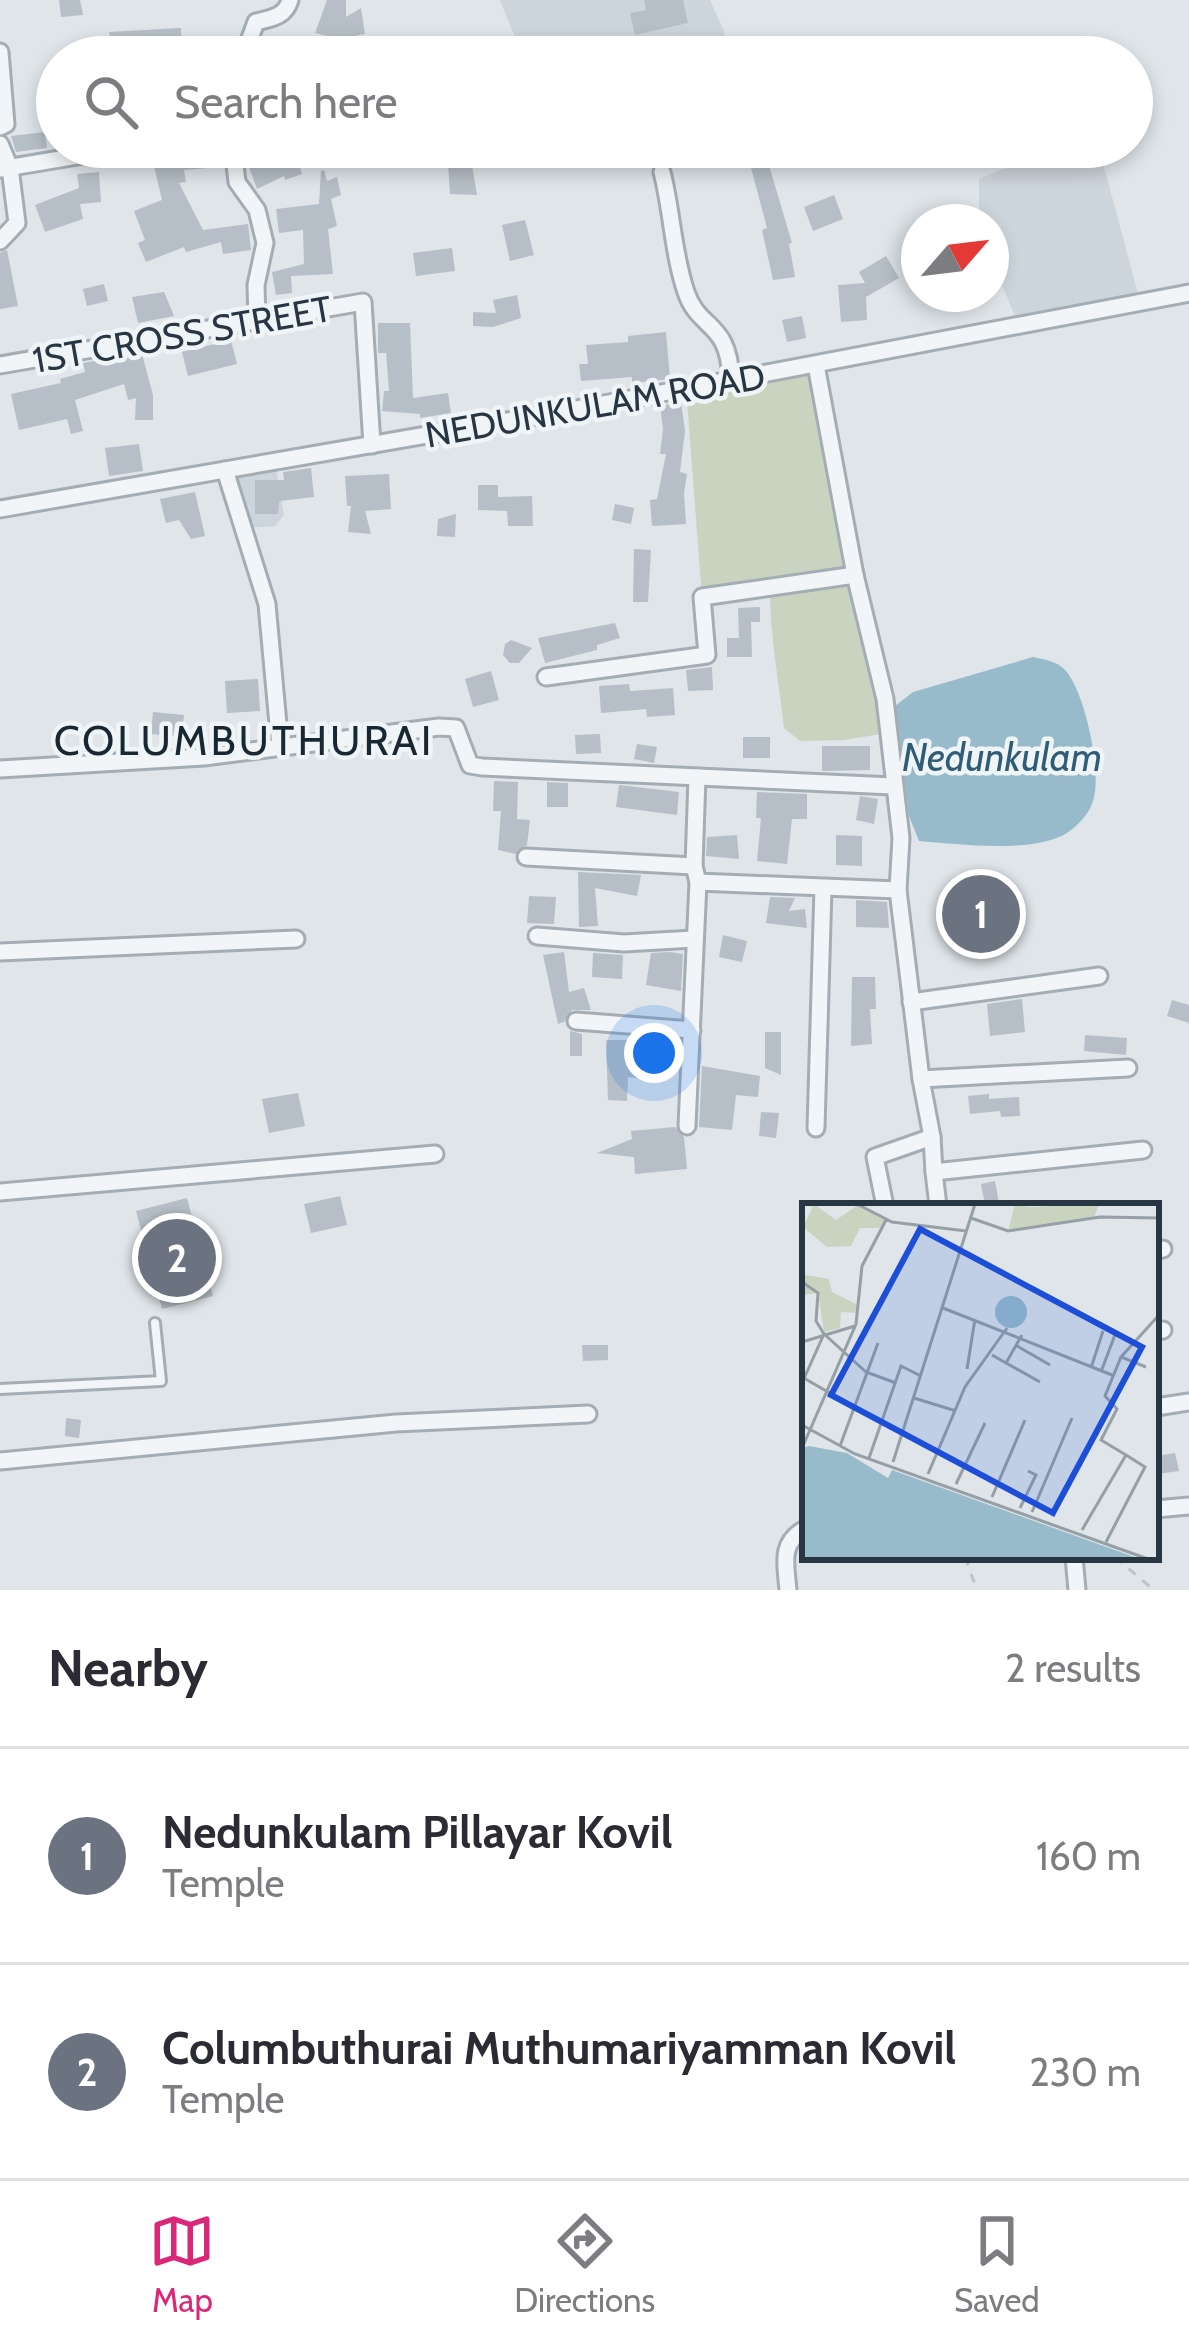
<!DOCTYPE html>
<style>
:root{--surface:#fff;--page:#f2f2f3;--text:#2b2b33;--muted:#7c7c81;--line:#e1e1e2;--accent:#db2777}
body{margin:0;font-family:Cabin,sans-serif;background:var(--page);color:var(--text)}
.compass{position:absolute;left:901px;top:204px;width:108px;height:108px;border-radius:50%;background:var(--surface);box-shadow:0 6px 18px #0003;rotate:62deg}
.you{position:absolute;left:654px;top:1053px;width:42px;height:42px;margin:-30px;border:9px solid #fff;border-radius:50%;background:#1a73e8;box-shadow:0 0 0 18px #1a73e833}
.badge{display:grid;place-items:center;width:78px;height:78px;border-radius:50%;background:var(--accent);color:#fff;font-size:39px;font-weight:700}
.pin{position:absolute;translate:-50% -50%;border:6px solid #fff;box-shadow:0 3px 12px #0006}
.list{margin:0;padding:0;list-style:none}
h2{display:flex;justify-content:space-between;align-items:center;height:156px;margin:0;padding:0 48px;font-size:51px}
h2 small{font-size:39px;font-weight:400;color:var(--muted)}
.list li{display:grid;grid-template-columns:78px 1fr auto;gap:36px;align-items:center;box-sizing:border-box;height:216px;padding:0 48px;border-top:3px solid var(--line)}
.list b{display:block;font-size:45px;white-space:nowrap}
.list p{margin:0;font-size:39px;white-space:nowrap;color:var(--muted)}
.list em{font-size:39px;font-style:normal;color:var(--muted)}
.icon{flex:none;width:66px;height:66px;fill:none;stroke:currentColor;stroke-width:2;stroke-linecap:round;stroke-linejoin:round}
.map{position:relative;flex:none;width:1189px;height:1590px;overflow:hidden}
.search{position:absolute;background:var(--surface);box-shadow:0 6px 18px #0003;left:36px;right:36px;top:36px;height:132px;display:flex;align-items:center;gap:30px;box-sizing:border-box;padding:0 42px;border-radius:66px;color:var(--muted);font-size:45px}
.sheet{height:588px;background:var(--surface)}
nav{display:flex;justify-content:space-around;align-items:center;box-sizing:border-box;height:168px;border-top:3px solid var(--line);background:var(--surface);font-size:33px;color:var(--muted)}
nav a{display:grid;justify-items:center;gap:6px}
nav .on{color:var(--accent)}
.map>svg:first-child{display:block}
.built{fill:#cdd5dc}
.green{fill:#c9d4c0}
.water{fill:#98bbcc}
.building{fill:#b6bfc7}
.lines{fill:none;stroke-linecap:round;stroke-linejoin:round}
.lane-casing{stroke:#a4adb4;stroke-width:14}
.street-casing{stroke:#a4adb4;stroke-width:21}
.path{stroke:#bdc3c8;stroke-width:3;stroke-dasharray:9 9;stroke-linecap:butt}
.lane{stroke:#f2f5f7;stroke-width:8}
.street{stroke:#f2f5f7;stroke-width:15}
.labels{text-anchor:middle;stroke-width:9;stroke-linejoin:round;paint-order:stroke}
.street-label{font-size:36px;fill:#273642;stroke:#eff4f7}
.water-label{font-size:39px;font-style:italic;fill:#2f5d78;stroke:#eff4f7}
.quarter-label{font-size:42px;letter-spacing:3px;fill:#192732;stroke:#eff4f7}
.inset-road{fill:none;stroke:#959fa6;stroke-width:3}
.view{fill:#1d4ed8;fill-opacity:0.15;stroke:#1d4ed8;stroke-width:6}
.inset-edge{fill:none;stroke:#273642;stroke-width:6}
</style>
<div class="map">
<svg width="1189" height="1590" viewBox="0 0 1189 1590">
<rect width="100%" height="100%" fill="#dfe5e9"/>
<g class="built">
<path d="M500,0H710L724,31L729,57H523Z"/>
<path d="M1099,148L1140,301L1018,324L991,258V222H979V179L1000,170Z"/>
<path d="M275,461L284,515L275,526L246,528L225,470Z"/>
</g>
<path class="green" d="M816,365L887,733L844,740L800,741L784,728C779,681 770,637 770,590L702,597L686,388Z"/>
<path class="water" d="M1033,657C1045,660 1058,661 1066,671C1085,693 1101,769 1094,797C1091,812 1080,824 1067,833C1033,854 957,844 919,841L909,816L895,706L913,692Z"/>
<g class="building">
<path d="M59,0H80L83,15L61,17Z"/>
<path d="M327,0H346V17L361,8L365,34L358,35L359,44L315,33Z"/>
<path d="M644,0H683L688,23L635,35L630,13L646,10Z"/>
<path d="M181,28L182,57H78V54L112,44L109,32Z"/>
<path d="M45,132L47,148L16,152L11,136Z"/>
<path d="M301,147H338L299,164L302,174L285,180L284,176L257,189L246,159Z"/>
<path d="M180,152V156L219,152L220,167L184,170L186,182L179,183L203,230L248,224L251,250L223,254L221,242L186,252L184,247L146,262L138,243L145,240L134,211L162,200L152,158Z"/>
<path d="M471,160L477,195L450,194L448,162Z"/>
<path d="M768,162L792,243L789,244L795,277L773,280L762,230L767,228L751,168Z"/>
<path d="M324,170L327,181L337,177L341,195L331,199L337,226L328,229L333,274L291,276L292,293L276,295L272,272L304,264L303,230L279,233L276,209L319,204L321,171Z"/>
<path d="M99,172L101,202L80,204L83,219L45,232L35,205L79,188L77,174Z"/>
<path d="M834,195L843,219L813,231L804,207Z"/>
<path d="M525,220L534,255L510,261L502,225Z"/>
<path d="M452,248L455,271L416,276L413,253Z"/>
<path d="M7,250L18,306L0,309V253Z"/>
<path d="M886,256L899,278L866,297L867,320L841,322L838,285L865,283L859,272Z"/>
<path d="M104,284L108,301L87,306L83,289Z"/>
<path d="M164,292L174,316L138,323L132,297Z"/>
<path d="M517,295L521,318L493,327L473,326V312L496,313L493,300Z"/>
<path d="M802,316L806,338L787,342L782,320Z"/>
<path d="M378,323H410L413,398L448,393L451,413L420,418V414L382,411L384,391H389L386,353H378Z"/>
<path d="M666,332L670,379L632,383V377L581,381L579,364H588L586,345L628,342V336Z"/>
<path d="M231,340L237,364L188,376L182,352Z"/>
<path d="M142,354L153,395V420H135L136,398L128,400L124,384L75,400L83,431L71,434L67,419L19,430L11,394L61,383L60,379L85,372L83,363L110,358L112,362Z"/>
<path d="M681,402L685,431L680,472L687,474L684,493L686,524L652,526L650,500L657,499L666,454H660L663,429L660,406Z"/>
<path d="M139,444L143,471L109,476L105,448Z"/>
<path d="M311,468L314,497L279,501L278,514H255V480H284L283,472Z"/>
<path d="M389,474L391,509L365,511L371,534L348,532L351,506H347L345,476Z"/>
<path d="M478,485H498V497L532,496L533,526H508L507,511L478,510Z"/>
<path d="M195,492L205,536L191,539L179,520L166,523L160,499Z"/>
<path d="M615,504L634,508L631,524L612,520Z"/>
<path d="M456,514L455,537L437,536L438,519Z"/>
<path d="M634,549L651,550L648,602H633Z"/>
<path d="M760,607V622H751L752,657H727V638H739L738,608Z"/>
<path d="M615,623L620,638L597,645V650L545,663L538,638Z"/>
<path d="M511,640L532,648L519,663H510L503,655L505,644Z"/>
<path d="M712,667L713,690L688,691L686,670Z"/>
<path d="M491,671L499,700L473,707L465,679Z"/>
<path d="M258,679L260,711L227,713L225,681Z"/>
<path d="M629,684L630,691L673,688L675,715L647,717L646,709L601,713L599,686Z"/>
<path d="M153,712L184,715L182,737L151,734Z"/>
<path d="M600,734L601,753L576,754L575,735Z"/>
<rect x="743" y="737" width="27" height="21"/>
<path d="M637,744L657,747L654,763L634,759Z"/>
<path d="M822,746H870V770L822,771Z"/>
<path d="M494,781L518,782L517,819L530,820L527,845L515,854L498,850L501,811H493Z"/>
<path d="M547,782L568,783V807H547Z"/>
<path d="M619,785L679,792L677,815L616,807Z"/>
<path d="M757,792L807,794V819H792L787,864L757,861L761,818H756Z"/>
<path d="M860,796L878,799L874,824L856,820Z"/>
<path d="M737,835L739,859L706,856L707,837Z"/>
<path d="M836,835L862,836V866L836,865Z"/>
<path d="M578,872L641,875L637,896L595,888L598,926L579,927Z"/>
<path d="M529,896L556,897L554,924L527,923Z"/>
<path d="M770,897L795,898L789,911L805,909L807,928L766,923Z"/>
<path d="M856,900L887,902L889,928L856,927Z"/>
<path d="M723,935L747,941L742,962L719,957Z"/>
<path d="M564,952L569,992L584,988L591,1010H572L564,1022L558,1024L543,955Z"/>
<path d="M670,952L683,954L681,991L646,985L651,953Z"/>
<path d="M593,953L623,955L622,979L592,977Z"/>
<path d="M852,977H875L876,1009H870L872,1044L851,1046Z"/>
<path d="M1022,999L1025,1032L990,1036L987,1004Z"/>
<path d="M1172,1000L1189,1005V1023L1167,1016Z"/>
<path d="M570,1031L582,1034V1056H570Z"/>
<path d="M765,1032H781V1075L765,1068Z"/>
<path d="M1085,1035L1127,1038L1126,1055L1084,1051Z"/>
<path d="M606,1040H660L657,1081L628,1077L627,1101L608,1100Z"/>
<path d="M702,1066L760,1076L758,1097L736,1095L732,1130L699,1127Z"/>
<path d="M298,1093L305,1126L269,1133L262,1099Z"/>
<path d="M989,1094V1099L1019,1097L1020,1116L1001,1117L1000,1111L970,1114L968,1096Z"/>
<path d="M761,1112L779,1113L776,1138L759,1136Z"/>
<path d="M675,1127L684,1137L687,1169L635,1174L634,1157L597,1153L632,1139L631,1131Z"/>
<path d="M995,1181L999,1203L985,1205L981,1184Z"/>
<path d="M340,1196L347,1225L311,1233L304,1204Z"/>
<path d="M187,1198L213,1296L162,1309L136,1211Z"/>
<path d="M582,1345H608V1360L583,1361Z"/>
<path d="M66,1418L81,1420L79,1438L65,1436Z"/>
<path d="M1175,1453L1179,1471L1157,1474L1156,1456Z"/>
</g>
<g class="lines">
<defs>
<path id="lane" d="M0,1389L161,1381L155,1323"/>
<g id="street">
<path d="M0,52L6,124L0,127"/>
<path d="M243,57L256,22C272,18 285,17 290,0"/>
<path d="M0,144L10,168L17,223L0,241"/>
<path d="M233,147L237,182L257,210L265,243L256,285L257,323"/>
<path d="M0,169L131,147"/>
<path d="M662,172C672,211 673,254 686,292C699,331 729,320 731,380"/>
<path d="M0,365L363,302L372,445"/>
<path d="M816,365L855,575L885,699L901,838L898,890L921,1079L932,1137L875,1157L885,1206"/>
<path d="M225,470L267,604L280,746"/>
<path d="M0,509L588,407L1189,293"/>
<path d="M546,677L707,655L702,597L855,575"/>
<path d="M0,769L204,757L439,727L456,728L470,765L482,767L893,786"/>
<path d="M697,777L694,866L698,882L898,890"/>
<path d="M526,857L694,866"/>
<path d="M537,936L624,943L694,939"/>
<path d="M0,952L296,939"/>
<path d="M911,1002L1099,976"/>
<path d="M576,1021L692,1030"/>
<path d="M921,1079L1128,1068"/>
<path d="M687,1126L698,882"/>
<path d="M816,1128L823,888"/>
<path d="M932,1137L934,1172L1143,1150"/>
<path d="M934,1172L938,1206"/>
<path d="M0,1192L435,1154"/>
<path d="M1156,1250L1163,1249"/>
<path d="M1156,1331L1163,1330"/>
<path d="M1156,1407L1189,1402"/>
<path d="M0,1461L396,1423L588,1414"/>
<path d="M1156,1509L1189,1506"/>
<path d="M1074,1557L1077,1590"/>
<path d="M788,1590C786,1565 779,1543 805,1529"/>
</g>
</defs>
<use href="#lane" class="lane-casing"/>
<use href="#street" class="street-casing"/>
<g class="path">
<path d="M965,1557L977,1590"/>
<path d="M1115,1557L1154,1590"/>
</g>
<use href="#lane" class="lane"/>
<use href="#street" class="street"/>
</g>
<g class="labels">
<g class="street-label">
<text transform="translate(182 334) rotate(-10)" y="13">1ST CROSS STREET</text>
<text transform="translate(595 405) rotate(-10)" y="13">NEDUNKULAM ROAD</text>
</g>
<g class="water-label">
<text x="1002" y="771">Nedunkulam</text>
</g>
<g class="quarter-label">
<text x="244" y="755">COLUMBUTHURAI</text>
</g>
</g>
<g transform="translate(802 1203)">
<rect width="357" height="357" fill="#dfe5e9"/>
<path d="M12,1L34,17L56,2L84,17L79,25H58L49,43L25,44L1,24ZM213,1L227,4L297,1L292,15L206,28ZM3,72L27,76L30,89L56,102L55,110L39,109L38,125L22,129L16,90L0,92Z" fill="#c9d4c0"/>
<path d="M193 109a16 16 0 1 1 32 0a16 16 0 1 1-32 0ZM7,243L45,250L86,275L90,267L338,356H0V245Z" fill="#98bbcc"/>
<path class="inset-road" d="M55,1L90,19L164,28M169,15L206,28L298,14L357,15M0,79L16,90L14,118L22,131M141,105L310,172M0,139L53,123M215,143L248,162M190,152L204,160L220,132M204,160L238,179M344,164L319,154L357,112M289,165L301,128M165,166L173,116M299,169L314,129M0,174L80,220M0,180L22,131L64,169L94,180M112,195L154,208M0,222L53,251L346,356M1,243L54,121L60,63L84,17M38,243L76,140M67,255L99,163L119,173M91,259L173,1M126,271L163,184L205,125M154,281L183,220M190,294L223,217M218,305L234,272L226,268M230,309L270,215M280,327L324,252L299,237L315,206L303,193L319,154M304,339L343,264L324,252"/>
<path class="view" d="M118,26L340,144L251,310L29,192Z"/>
<rect width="357" height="357" class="inset-edge"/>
</g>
</svg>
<svg class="compass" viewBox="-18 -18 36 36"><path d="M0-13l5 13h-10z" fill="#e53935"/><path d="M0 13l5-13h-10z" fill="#7c7c81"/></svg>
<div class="you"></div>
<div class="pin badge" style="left:981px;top:914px;background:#6b7280">1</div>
<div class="pin badge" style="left:177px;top:1258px;background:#6b7280">2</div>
<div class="search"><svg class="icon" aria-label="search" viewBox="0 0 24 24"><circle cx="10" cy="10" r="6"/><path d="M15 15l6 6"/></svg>Search here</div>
</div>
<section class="sheet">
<h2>Nearby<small>2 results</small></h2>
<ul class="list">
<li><span class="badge" style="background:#6b7280">1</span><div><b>Nedunkulam Pillayar Kovil</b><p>Temple</p></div><em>160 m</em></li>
<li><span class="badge" style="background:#6b7280">2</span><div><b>Columbuthurai Muthumariyamman Kovil</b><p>Temple</p></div><em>230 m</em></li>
</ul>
</section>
<nav>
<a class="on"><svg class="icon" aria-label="map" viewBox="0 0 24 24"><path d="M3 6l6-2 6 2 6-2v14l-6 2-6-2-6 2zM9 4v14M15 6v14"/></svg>Map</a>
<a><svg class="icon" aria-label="directions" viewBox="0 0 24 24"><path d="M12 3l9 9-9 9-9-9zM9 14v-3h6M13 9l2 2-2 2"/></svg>Directions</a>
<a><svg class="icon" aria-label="saved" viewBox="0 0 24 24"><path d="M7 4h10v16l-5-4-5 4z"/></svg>Saved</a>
</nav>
